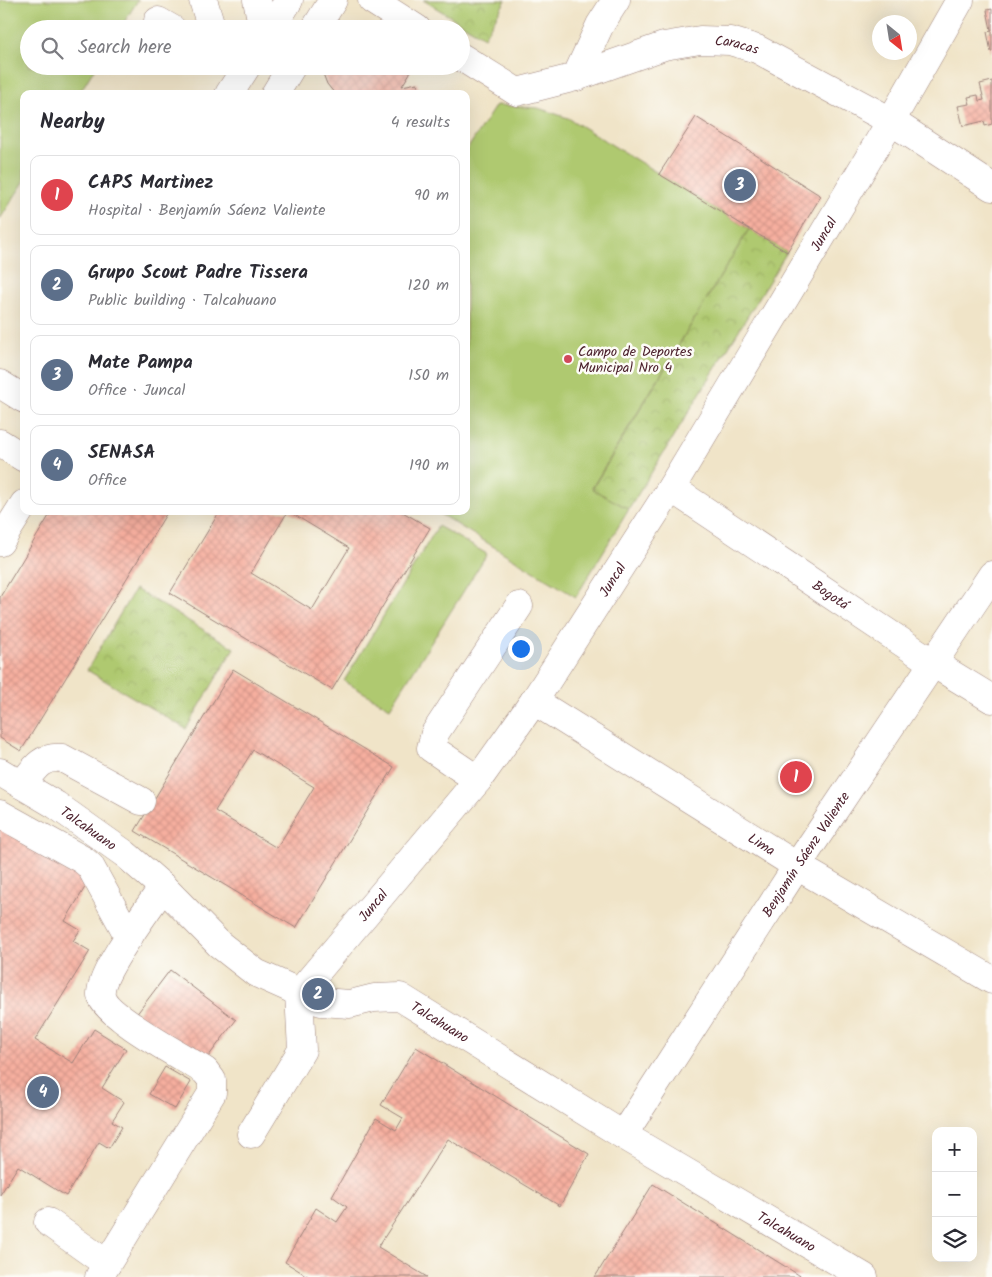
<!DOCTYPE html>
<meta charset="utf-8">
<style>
:root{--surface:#fff;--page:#f2f2f3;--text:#2b2b33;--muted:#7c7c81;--line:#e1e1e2;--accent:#b45309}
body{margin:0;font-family:Kalam,sans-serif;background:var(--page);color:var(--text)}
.controls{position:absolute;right:15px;bottom:15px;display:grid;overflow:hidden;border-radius:10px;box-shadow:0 5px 20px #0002}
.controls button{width:45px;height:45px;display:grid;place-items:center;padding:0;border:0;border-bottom:1px solid var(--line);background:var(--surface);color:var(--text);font:25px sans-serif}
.compass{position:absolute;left:872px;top:15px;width:45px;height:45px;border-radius:50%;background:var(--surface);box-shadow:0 5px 20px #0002;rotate:150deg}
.you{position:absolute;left:520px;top:648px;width:18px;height:18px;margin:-12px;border:4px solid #fff;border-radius:50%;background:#1a73e8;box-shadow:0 0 0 8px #1a73e833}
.badge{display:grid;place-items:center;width:32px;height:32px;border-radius:50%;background:var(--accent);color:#fff;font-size:16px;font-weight:700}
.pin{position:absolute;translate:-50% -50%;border:2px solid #fff;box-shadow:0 1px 5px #0006}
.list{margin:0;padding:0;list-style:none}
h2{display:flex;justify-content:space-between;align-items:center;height:65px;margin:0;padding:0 20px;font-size:21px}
h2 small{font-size:16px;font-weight:400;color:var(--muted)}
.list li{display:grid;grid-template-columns:32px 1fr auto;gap:15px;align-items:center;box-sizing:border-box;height:80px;margin:0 10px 10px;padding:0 10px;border:1px solid var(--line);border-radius:10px}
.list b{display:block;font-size:19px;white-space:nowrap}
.list p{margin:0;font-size:16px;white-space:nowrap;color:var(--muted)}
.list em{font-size:16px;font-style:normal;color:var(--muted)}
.icon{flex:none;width:28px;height:28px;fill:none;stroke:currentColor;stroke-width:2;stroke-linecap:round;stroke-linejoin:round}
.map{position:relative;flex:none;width:992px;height:1277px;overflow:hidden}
.search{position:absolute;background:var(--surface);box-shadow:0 5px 20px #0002;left:20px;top:20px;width:450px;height:55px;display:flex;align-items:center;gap:12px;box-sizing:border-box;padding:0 18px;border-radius:28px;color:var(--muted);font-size:19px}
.panel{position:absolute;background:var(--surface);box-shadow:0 5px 20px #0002;left:20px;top:90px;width:450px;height:425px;border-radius:10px}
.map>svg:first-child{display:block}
.grass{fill:#afc96f;stroke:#7c744d}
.park{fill:url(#park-crowns);stroke:#7c744d}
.building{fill:url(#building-cross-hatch);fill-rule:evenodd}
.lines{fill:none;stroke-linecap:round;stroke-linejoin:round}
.minor-casing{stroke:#9d827a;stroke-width:29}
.minor{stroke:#fff;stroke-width:28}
.poi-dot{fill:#d1495b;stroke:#fdfcf7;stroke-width:2}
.labels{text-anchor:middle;stroke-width:5;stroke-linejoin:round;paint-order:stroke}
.street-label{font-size:14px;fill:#4a1f2b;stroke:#fdfcf7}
.poi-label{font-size:14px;fill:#4a1f2b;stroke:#fdfcf7;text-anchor:start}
</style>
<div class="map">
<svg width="992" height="1277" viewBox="0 0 992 1277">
<defs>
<pattern id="park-crowns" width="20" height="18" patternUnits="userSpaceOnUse" patternTransform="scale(1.25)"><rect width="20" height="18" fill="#afc96f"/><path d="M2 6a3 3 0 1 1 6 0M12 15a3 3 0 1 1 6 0" fill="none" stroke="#98ac60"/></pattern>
<pattern id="building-cross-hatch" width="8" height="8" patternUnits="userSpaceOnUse" patternTransform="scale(1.25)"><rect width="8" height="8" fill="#f6af9f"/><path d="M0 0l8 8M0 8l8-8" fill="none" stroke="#d49689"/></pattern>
</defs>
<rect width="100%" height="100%" fill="#fdfcf7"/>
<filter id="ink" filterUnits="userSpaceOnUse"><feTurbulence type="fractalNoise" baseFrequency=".02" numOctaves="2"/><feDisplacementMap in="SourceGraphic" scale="10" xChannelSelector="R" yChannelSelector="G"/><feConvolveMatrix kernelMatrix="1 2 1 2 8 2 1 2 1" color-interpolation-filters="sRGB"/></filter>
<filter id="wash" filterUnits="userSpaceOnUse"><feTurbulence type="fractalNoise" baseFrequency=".0096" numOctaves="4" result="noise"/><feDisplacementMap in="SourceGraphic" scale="20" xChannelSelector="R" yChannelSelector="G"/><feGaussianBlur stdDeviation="1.12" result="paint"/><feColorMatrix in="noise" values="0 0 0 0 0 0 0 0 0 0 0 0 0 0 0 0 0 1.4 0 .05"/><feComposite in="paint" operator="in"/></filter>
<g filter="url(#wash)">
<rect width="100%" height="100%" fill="#f0e4c8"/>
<g class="grass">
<path d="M0,0H138L120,29H29V66H96L79,94H24V182L0,219Z"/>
<path d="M496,105L538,108L568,118L749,229L592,488L629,509L576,597L435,511H466V151Z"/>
<path d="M438,526L487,554L390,708L344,681Z"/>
</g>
<g class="park">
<path d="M423,0H506L484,37Z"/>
<path d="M749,229L787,252L629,509L592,489Z"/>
<path d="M135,589L234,648L186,729L87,670Z"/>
</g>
<g id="blocks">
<g class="building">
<path d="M992,9V30H991L987,10Z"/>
<path d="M992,31V52H991L987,32Z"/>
<path d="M320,66H410V73L402,86L417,83L420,94H335L327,84Z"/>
<path d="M992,81V124L985,126L984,121L963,126L958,106L970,104L968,97L978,95L979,101L984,100L980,84Z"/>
<path d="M696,117L821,196L787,252L659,174Z"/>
<path d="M52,511H168L21,751L0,738V597Z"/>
<path d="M220,511H401L430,528L332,690L170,593ZM288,511L349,548L312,610L251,573Z"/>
<path d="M233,669L394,767L296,928L135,831ZM253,750L314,787L277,848L215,811Z"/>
<path d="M0,826L90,879L65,921L80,930L73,941L90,951L35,1040L73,1063L94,1029L126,1049L102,1088L124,1102L112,1121L122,1127L109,1148L99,1142L66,1196L18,1166L0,1195Z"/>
<path d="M170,970L236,1020L202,1065L136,1015Z"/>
<path d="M416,1047L589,1154L560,1206L448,1139L378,1247L427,1277H309L285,1262L316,1208L337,1222L347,1207L332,1196L376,1118L396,1130L403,1118L381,1105Z"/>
<path d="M165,1067L191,1082L175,1109L149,1094Z"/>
<path d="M653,1184L802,1277H595Z"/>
</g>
</g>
</g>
<g filter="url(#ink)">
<use href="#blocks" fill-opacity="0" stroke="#9d827a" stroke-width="1"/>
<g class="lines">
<defs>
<g id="minor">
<path d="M203,0L212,29"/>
<path d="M257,0L263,29"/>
<path d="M372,0L417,29"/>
<path d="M158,21L172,29"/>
<path d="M271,29L289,0"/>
<path d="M315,29L333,0"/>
<path id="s1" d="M461,57L517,92L576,77L664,46L700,40L730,41L757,49L891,121L992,187"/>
<path d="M576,77L600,25L616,0"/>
<path d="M229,94L247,66"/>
<path d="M275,94L292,66"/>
<path d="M0,384L24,399"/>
<path d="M0,443L24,458"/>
<path id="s2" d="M671,488L933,663L992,699"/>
<path d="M0,542L24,504"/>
<path id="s3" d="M534,701L797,866L992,980"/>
<path id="s4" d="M0,772L56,805L125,854L163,887L219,944L256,973L321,1002L350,1004L374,998L400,997L623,1135L864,1277"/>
<path d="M478,780L431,748L435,733L519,606"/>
<path d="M22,785C34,769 40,756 62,758L141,801"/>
<path d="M0,814L83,860L90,866L129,937"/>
<path id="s5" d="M251,1134L302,1050L299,993L478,780L534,701L671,488L891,121L960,0"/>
<path id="s6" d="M623,1135L797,866L992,575"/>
<path d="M48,1222L107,1264"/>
<path d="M99,1277L212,1093V1080L205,1071C185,1058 105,1016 101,995C98,975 150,906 163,887"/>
</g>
</defs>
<use href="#minor" class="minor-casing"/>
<use href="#minor" class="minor"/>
</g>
</g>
<circle class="poi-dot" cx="568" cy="359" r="5"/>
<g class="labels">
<g class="street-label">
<text dy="5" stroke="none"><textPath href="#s1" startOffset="294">Caracas</textPath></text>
<text dy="5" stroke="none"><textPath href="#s5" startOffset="1080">Juncal</textPath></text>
<text dy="5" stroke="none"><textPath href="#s5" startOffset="675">Juncal</textPath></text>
<text dy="5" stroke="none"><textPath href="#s2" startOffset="192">Bogotá</textPath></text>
<text dy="5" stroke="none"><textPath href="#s4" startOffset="105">Talcahuano</textPath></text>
<text dy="5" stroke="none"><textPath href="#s3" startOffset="269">Lima</textPath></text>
<text dy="5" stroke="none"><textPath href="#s6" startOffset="335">Benjamín Sáenz Valiente</textPath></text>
<text dy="5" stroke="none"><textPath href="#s5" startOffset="270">Juncal</textPath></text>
<text dy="5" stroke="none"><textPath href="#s4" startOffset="525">Talcahuano</textPath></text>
<text dy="5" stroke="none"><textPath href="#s4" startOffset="930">Talcahuano</textPath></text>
</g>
<g class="poi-label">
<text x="578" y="356">Campo de Deportes<tspan x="578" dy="16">Municipal Nro 4</tspan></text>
</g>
</g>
</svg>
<div class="controls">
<button>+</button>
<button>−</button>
<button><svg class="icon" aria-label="layers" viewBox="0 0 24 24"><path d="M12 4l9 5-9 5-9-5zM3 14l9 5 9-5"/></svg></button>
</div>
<svg class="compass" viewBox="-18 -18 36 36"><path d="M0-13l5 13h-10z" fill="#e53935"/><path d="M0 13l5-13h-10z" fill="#7c7c81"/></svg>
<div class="you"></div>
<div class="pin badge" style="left:796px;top:777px;background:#e0444e">1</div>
<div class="pin badge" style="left:318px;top:994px;background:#5c6f8a">2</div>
<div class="pin badge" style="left:740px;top:185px;background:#5c6f8a">3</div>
<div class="pin badge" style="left:43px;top:1092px;background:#5c6f8a">4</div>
<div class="search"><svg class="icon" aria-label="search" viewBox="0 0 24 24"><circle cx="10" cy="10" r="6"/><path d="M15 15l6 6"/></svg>Search here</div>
<section class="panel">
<h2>Nearby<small>4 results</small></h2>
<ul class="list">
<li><span class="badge" style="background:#e0444e">1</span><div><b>CAPS Martinez</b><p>Hospital · Benjamín Sáenz Valiente</p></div><em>90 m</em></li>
<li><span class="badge" style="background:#5c6f8a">2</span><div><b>Grupo Scout Padre Tissera</b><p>Public building · Talcahuano</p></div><em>120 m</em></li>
<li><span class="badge" style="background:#5c6f8a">3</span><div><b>Mate Pampa</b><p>Office · Juncal</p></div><em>150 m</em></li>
<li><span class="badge" style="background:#5c6f8a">4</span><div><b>SENASA</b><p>Office</p></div><em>190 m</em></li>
</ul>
</section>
</div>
